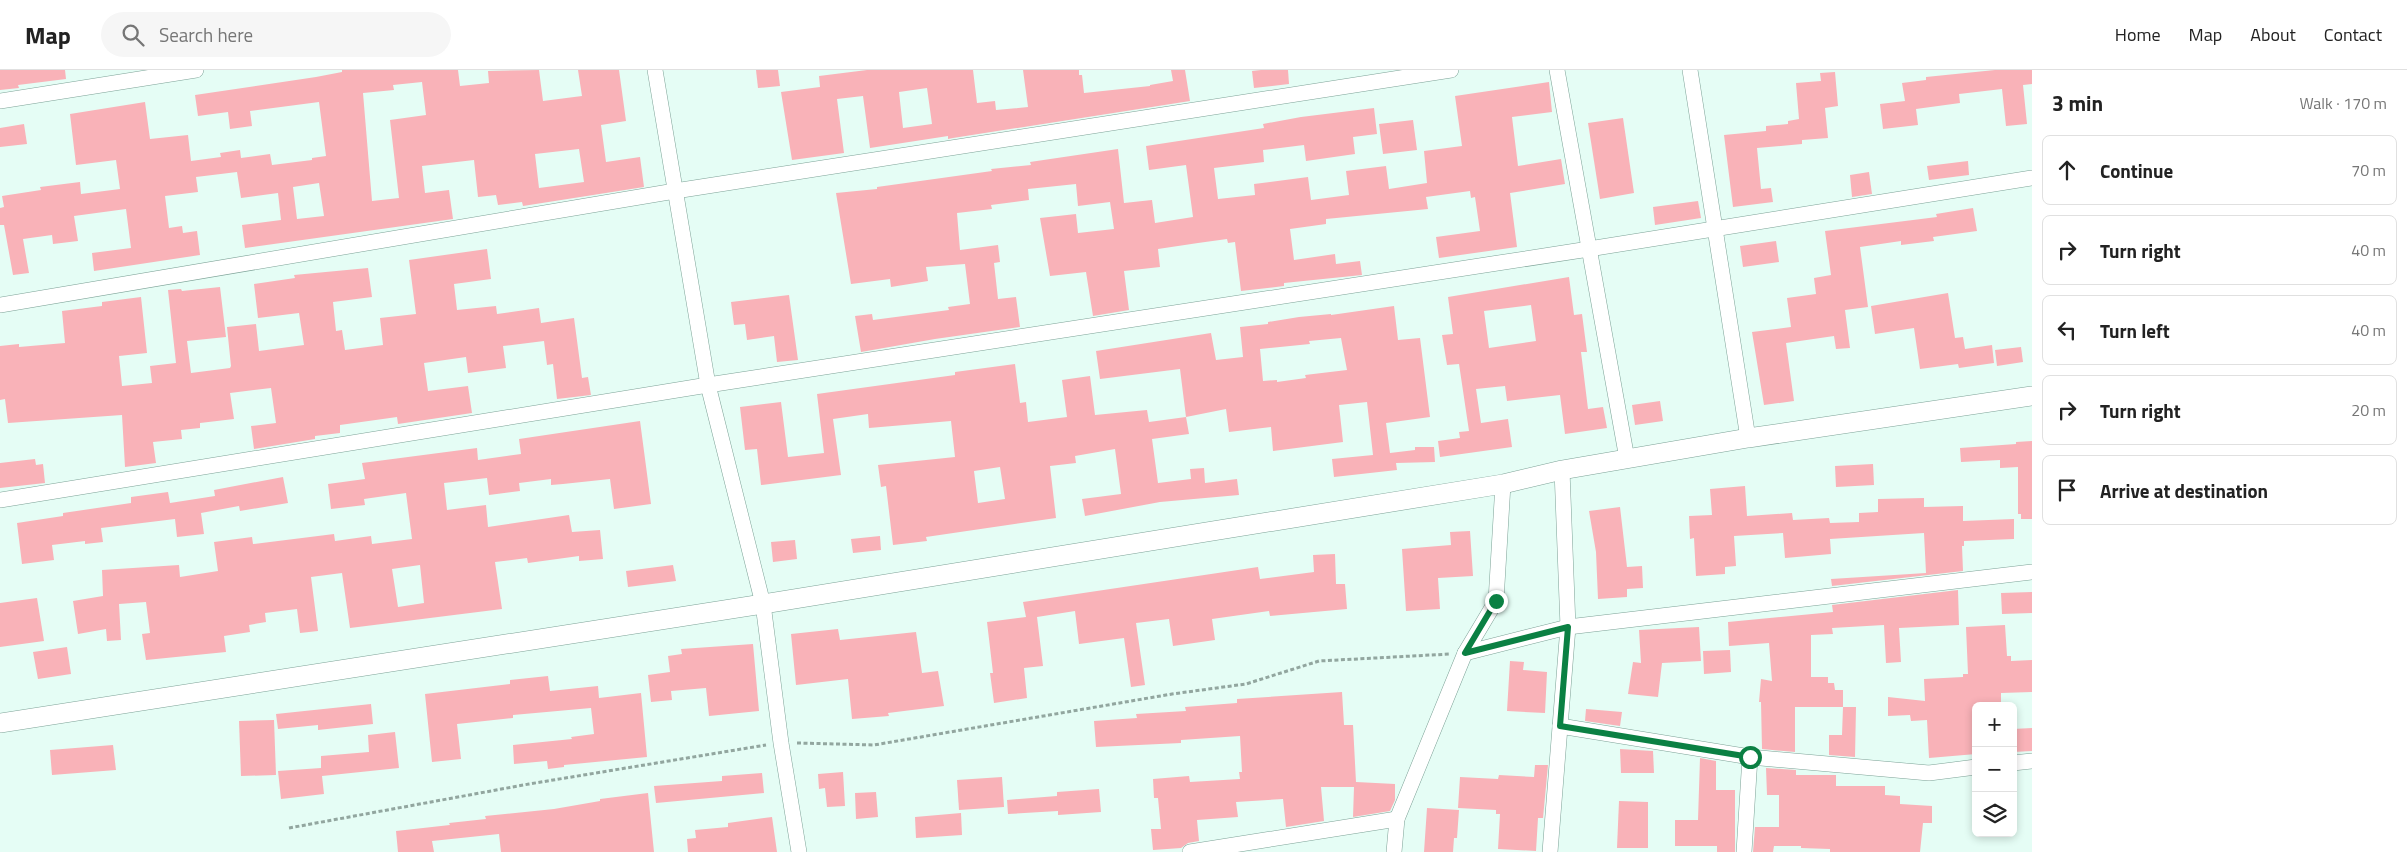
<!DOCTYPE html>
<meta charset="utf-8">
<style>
:root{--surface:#fff;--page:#f6f6f6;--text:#222;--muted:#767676;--line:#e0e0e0}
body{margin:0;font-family:"Titillium Web",sans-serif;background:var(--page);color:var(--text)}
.controls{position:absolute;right:15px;bottom:15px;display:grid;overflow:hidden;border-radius:8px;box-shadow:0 2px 8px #0003}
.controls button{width:45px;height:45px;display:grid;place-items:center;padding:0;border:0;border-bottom:1px solid var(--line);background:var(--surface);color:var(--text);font:25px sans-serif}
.stop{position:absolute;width:15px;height:15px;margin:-11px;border:4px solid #0b8043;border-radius:50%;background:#fff}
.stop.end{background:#0b8043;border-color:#fff;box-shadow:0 1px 5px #0008}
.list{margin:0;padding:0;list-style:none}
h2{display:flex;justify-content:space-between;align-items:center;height:65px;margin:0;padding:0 20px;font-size:21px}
h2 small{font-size:16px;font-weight:400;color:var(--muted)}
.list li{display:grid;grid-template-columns:32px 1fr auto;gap:15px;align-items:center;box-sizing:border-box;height:70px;margin:0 10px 10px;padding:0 10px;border:1px solid var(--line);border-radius:8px}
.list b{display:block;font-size:19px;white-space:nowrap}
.list em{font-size:16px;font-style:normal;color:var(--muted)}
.icon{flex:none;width:28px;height:28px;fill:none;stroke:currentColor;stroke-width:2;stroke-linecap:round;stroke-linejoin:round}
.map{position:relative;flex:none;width:2032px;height:782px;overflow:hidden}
header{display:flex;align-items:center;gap:30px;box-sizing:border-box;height:70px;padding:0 25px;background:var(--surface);border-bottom:1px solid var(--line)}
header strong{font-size:24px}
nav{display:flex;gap:28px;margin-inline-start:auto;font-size:18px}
.search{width:350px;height:45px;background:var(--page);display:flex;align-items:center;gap:12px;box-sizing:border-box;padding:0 18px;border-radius:28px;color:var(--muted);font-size:19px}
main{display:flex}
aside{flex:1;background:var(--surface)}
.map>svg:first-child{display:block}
.building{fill:#f9b2b8;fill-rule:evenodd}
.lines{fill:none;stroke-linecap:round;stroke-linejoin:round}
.minor-casing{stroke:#7da297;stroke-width:16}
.tertiary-casing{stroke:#7da297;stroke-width:20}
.path{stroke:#92a69f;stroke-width:3;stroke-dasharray:4 2.5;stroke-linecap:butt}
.minor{stroke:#fff;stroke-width:15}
.tertiary{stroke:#fff;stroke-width:19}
.route{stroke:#0b8043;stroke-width:6}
</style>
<header>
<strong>Map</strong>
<div class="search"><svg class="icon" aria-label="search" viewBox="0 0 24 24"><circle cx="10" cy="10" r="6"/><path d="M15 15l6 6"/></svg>Search here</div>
<nav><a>Home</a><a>Map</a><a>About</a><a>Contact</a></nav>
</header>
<main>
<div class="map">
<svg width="2032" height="782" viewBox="0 0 2032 782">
<rect width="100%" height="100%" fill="#e5fdf5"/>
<g class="building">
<path d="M0,0H65L66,9L18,15L19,18L0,20Z"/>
<path d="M342,0H458L460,16L489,13L488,1L539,0L543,31L582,26L578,0H619L626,51L601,55L606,92L640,87L644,117L523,136L522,132L498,135L496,125L478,127L474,90L422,96L425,123L449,120L453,149L245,178L242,155L281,150L278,123L241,128L237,102L196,107L198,122L165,126L169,158L182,156L183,163L197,161L200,185L94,201L92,183L131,178L126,139L74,146L78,171L53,174L52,165L23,169L29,203L13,205L4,155H0V138L4,137L2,126L41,120L40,117L80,112L81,124L120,119L116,90L76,95L70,44L145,32L150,69L188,65L191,91L221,87L220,83L240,80L241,88L270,84L272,95L312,90V88L326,86L319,32L250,41L252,56L230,59L228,42L198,46L195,25L316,7L342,2ZM422,12L426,45L390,50L399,128L372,131L363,23L394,20L393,15ZM579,79L584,112L539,118L535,84ZM319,113L324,146L297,149L293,117Z"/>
<path d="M756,0H778L780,16L758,18Z"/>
<path d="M867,0H973L977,33L995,31L996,40L1028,37L1023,0H1079V5H1082L1084,23L1150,16V15L1173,11L1171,0H1185L1190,31L953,68L948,69V66L870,78L863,26L837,29L844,83L792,90L781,22L820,17L819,6ZM927,18L932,54L903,58L899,22Z"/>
<path d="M1261,0H1288L1289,14L1254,18L1252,1Z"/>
<path d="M1995,0H2032V14L2023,15L2027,54L2006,56L2002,19L1959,24L1960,33L1916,39L1918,55L1883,59L1880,34L1905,31L1902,13L1926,10V7Z"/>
<path d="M1835,2L1838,36L1825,38L1828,68L1802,70V74L1757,78L1761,119L1771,118L1773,132L1733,137L1724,65L1766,61V56L1788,54V51L1799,49L1796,13L1821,11L1820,3Z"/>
<path d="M1549,12L1552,42L1512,47L1518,96L1561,89L1565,114L1510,123L1517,177L1439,188L1436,167L1480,161L1475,127L1471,128L1470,121L1426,127L1428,139L1326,149V154L1290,159L1294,190L1335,184L1336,194L1360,191L1362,205L1284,213V216L1241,221L1235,172L1228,173L1227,169L1198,173L1158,179L1160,197L1124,201L1129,240L1093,246L1086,202L1050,206L1040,148L1076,144L1078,163L1114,159L1110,132L1078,136L1076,114L1028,119L1029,130L991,135L992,139L957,143L960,180L998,175L1000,192L994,193L998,229L1016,227L1020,257L935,269L861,282L855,246L872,244L873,250L949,240L948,237L970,234L965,194L926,197L928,211L891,217L890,209L851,214L836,123L877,119V117L992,101L991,99L1031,95L1030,92L1118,79L1124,133L1152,130L1155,153L1193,147L1186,95L1149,100L1146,76L1264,58L1263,54L1301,47L1374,38L1377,64L1353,67L1355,84L1306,91L1304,75L1263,80L1264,92L1214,98L1218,129L1255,125L1254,114L1308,107L1311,130L1349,125L1346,101L1386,96L1389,119L1427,113L1424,81L1462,76L1455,26Z"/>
<path d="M1623,48L1634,123L1600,129L1588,53Z"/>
<path d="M1413,50L1417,80L1383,84L1379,54Z"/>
<path d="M24,54L27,74L0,77V58Z"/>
<path d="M1968,91L1969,105L1929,110L1927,96Z"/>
<path d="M1869,102L1872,124L1852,127L1850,105Z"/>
<path d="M1698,131L1701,148L1655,155L1653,137Z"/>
<path d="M1973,138L1977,161L1933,167L1934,171L1901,175V171L1860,177L1868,237L1845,240L1850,278L1836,279L1834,266L1786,273L1794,331L1764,335L1752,262L1791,257L1787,228L1816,224L1814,208L1831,205L1825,161L1937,147L1936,144Z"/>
<path d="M1776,171L1779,192L1743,197L1740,176Z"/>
<path d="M487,179L491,209L454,214L457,240L496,236L497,244L539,238L541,253L574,248L582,308L588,307L591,325L557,329L553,294L547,295L544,271L503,276L506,298L468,303L466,287L424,293L428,321L468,316L472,343L398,354L397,347L340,355V363L315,366V369L254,379L251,356L276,353L271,318L230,323L234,349L200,353V358L181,360L182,369L153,372L156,393L125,397L122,345L8,353L5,329L0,330V276L19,274V277L65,273L62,241L102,236V232L141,227L147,283L119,286L122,316L152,313L150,296L176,293L168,220L181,219L182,221L220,217L226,267L187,271L191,303L230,298L231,296L227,257L256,254L259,281L304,275L299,243L258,248L254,214L295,208L294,205L368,198L372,227L333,232L336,261L342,260L345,280L383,275L380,248L416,244L409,190Z"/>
<path d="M1569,207L1574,245L1582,244L1587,282H1581L1588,339L1603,337L1607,358L1565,364L1560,325L1507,331L1505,316L1476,319L1481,353L1508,349L1512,377L1440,387L1438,371L1460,368L1459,362L1469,361L1459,294L1447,295L1442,265L1453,264L1448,227ZM1531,235L1536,271L1489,278L1484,241Z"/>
<path d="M1948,223L1955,268L1963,267L1965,279L1992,275L1994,293L1959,298L1958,294L1920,299L1914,258L1875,264L1871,236Z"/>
<path d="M789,225L798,290L777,292L774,266L747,270L745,254L734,255L731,232Z"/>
<path d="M1394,236L1398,270L1420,268L1430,347L1386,353L1390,383L1415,380V377H1434L1435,392L1396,393L1397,400L1334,407L1332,389L1373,385L1367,332L1339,335L1343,372L1273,381L1271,357L1229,362L1226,339L1186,347L1180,299L1100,309L1096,281L1211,263L1216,290L1243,287L1240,257L1268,254V252L1299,247L1331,244V245ZM1341,268L1347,300L1305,305L1306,308L1277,312V310L1263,311L1260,279L1310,274L1309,271Z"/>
<path d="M2021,277L2023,292L1997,296L1995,280Z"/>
<path d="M1015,294L1020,333L1026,332L1028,352L1067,347L1062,310L1090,306L1095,345L1147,340L1149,352L1186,347L1189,364L1152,369L1158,413L1191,409L1190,399L1204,398L1205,413L1237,409L1239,425L1160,432L1085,446L1082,429L1121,424L1115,379L1075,386L1076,393L1050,396L1056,448L926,467L927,471L893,475L886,416L881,417L878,395L955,387L951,351L869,358L868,344L833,349L841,405L761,415L757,379L745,380L740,337L781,332L788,387L824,383L817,324L955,305V302ZM1000,397L1005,429L978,433L974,401Z"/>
<path d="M1660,331L1663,351L1635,355L1632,335Z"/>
<path d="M640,351L651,434L614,439L610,409L563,414L551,415V409L519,413L520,421L489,425L487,408L444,413L447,440L486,435L488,457L569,445L572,462L600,460L603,489L579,491V486L528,493L527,488L495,492L502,539L350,558L342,503L311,507L318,561L300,563L297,539L265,543L266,552L249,555L250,562L224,566L226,582L146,590L142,564L150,563L146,532L119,534L121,570L107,571L106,559L78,564L73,531L103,526L102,500L179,495L180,507L218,501L214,472L252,467L253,474L334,464L335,471L371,466L372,474L412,469L406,423L364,429L365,435L331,439L328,414L365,409L362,393L477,378L478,390L521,384L519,369ZM420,495L424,533L398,537L392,499Z"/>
<path d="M2032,371V449H2021V444H2018V397L2000,398V390L1961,392L1960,378L2016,374V372Z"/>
<path d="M35,389L36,395L43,394L45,413L0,418V393Z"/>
<path d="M1873,394L1874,415L1836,417L1835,396Z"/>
<path d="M283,407L288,433L240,441L239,436L201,443L204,464L177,467L175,449L101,458L103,472L85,474V471L52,475L54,490L22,494L17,453L63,446V443L131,433V427L168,422L170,433L215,426L214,420Z"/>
<path d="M1745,416L1747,446L1792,443L1793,450L1829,448L1830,453L1859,452V443L1878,442V429L1924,428V437L1963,436V451L2014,449V469L1964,471V476H1962L1963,501L1832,516L1831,509L1926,503L1924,463L1830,469L1831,484L1785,488L1783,463L1734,466L1736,496L1725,497V504L1696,506L1694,468L1690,469L1689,446L1712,445L1710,419Z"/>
<path d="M1620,437L1627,497L1642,496L1643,518L1627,519V527L1598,529L1596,482L1589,441Z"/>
<path d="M1470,461L1473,506L1438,508L1440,539L1406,541L1402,479L1451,475L1450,462Z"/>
<path d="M880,466L881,480L853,483L851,469Z"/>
<path d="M795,470L797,489L773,492L771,472Z"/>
<path d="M1335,484L1336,514H1345L1347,539L1270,546L1269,541L1212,549L1215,570L1173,576L1169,549L1136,553L1145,615L1131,617L1124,568L1079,574L1075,541L1037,547L1043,596L1024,598L1027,628L994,633L990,603H993L987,552L1026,547L1023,532L1258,497L1260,509L1314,502L1313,485Z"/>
<path d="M673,495L676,511L628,517L626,501Z"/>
<path d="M1958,520L1959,555L1899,558L1901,592L1886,593L1884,555L1832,558L1833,564L1811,565V607H1828V613H1834L1835,620H1843V637H1795V682L1762,679L1761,632H1759L1761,609L1772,611L1769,573L1729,576L1728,552L1833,542L1832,535Z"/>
<path d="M2032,522V543L2002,544L2001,523Z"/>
<path d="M37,528L44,571L0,577V533Z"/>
<path d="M2005,555L2007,586H2011V591L2032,590V622L2001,623V636H1976V684L1929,688L1927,650L1911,651L1910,645L1888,646V627L1925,631L1924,609L1963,607V604H1968L1966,557Z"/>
<path d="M1699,557L1701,591L1662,593L1658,627L1628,624L1633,592L1641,593L1639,560Z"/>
<path d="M838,559L840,570L916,562L922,603L938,601L944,636L888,643L889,646L852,649L848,609L796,615L791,564Z"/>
<path d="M753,574L759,641L709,646L706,618L671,621L672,630L651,632L648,605L670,602L668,586L682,584L681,579Z"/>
<path d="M67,577L71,604L38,609L33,582Z"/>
<path d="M1730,580L1731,602L1704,604L1703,581Z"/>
<path d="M1510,591L1524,592L1523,600L1547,602L1545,643L1507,641Z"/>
<path d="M548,606L550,621L598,616L599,628L641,623L647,687L564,695V697L548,699L547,691L514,694L513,675L572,669L571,667L594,664L591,638L513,645V648L457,654L461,689L432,692L425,624L510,614V610Z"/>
<path d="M1342,622L1344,655H1353L1356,712L1395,714V730L1390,741L1353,747L1354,717H1321L1324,751L1286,757L1283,729L1236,732L1238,747L1197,750L1199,771L1188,773L1181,778L1153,780L1151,759H1161L1158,728H1154L1153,709L1189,706L1190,712L1240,709L1239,702H1242L1240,666L1181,670V673L1096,677L1094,651L1137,648L1136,644L1186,641L1185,637L1237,633V629Z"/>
<path d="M371,634L373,654L318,660V655L278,659L276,644Z"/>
<path d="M1843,637H1856L1855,687L1829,685V665H1842Z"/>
<path d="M1586,639L1622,642L1620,656L1585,651Z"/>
<path d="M274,650L276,705L241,706L239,651Z"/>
<path d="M2032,658V681L2013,682V659Z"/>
<path d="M395,662L399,698L322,706L324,724L281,729L278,701L321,698V686L369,682L368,665Z"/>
<path d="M113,675L116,700L52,705L50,680Z"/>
<path d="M1620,679L1653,681L1654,703H1621Z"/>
<path d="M1700,688L1716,691V720H1735V782H1717V776H1675V750H1698Z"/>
<path d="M1535,695H1548L1543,748H1538L1536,781L1498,779L1500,744H1496V740L1458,738L1460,707L1498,709L1499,705L1534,707Z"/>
<path d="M1766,698L1796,700V705H1836V716H1885V725L1900,726V734L1932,736V753H1923L1920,782H1830V779L1801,778V776H1774L1773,782H1753L1755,757H1779V725H1767Z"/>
<path d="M843,702L845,736L827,737L825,718L819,719L818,704Z"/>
<path d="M762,703L764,723L656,733L654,716L722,711V706Z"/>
<path d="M1002,707L1004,737L959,740L957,710Z"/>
<path d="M1099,719L1101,742L1058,745V741L1008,744L1007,730L1057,726V722Z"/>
<path d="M876,722L878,747L856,749L855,723Z"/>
<path d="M648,723L654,782H501L499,764L432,771L434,782H398L396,761L450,755L449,753L486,749L485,746L554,739L600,731V729Z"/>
<path d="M1619,731L1648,732V778H1617Z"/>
<path d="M1427,738L1459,740L1457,768H1454L1453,782H1424Z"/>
<path d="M961,743L962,765L916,768L915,747Z"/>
<path d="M772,747L777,782H688L687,769L696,768L695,760L728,757V753Z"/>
</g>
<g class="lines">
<defs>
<g id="minor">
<path d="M655,0L708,315L763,534L781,673L799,782"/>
<path d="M1557,0L1627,389"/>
<path d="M1690,0L1748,368"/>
<path d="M0,31L196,0"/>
<path d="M0,235L675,121L1451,0"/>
<path d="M0,430L708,315L1589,179L2032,108"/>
<path d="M1465,583L1568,557L2032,502"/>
<path d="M1560,656L1750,687L1929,703L1976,697"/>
<path d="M2013,693L2032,691"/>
<path d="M1190,782L1397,749"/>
<path d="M1394,782L1397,749L1465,583L1496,531L1503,414"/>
<path d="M1550,782L1568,557L1562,400"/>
<path d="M1744,782L1750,687"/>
</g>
<path id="tertiary" d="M0,653L763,534L1503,414L1562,400L1748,368L2032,326"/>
</defs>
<use href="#minor" class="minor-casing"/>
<use href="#tertiary" class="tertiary-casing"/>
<g class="path">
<path d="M797,673L874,675L1172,624L1246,614L1319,591L1450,584"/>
<path d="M289,758L529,714L766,675"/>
</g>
<use href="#minor" class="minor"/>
<use href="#tertiary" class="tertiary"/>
</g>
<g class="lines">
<path class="route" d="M1496,531L1465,583L1568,557L1560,656L1750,687"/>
</g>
</svg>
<div class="controls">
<button>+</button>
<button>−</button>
<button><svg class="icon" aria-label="layers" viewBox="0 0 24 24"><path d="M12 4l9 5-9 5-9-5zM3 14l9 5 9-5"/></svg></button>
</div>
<div class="stop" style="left:1750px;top:687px"></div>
<div class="stop end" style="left:1496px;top:531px"></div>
</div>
<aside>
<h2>3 min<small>Walk · 170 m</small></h2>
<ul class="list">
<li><svg class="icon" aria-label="ahead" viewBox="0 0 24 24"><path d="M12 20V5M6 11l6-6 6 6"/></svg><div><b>Continue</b></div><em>70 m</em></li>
<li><svg class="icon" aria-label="right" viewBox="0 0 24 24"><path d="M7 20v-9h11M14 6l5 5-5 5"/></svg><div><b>Turn right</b></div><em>40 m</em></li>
<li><svg class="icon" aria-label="left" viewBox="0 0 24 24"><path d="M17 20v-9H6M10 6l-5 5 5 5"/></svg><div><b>Turn left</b></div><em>40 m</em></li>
<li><svg class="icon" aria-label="right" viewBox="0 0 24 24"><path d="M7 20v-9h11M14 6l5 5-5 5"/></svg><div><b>Turn right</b></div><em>20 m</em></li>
<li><svg class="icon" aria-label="arrive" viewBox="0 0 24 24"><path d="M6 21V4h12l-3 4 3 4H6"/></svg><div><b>Arrive at destination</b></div></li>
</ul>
</aside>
</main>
